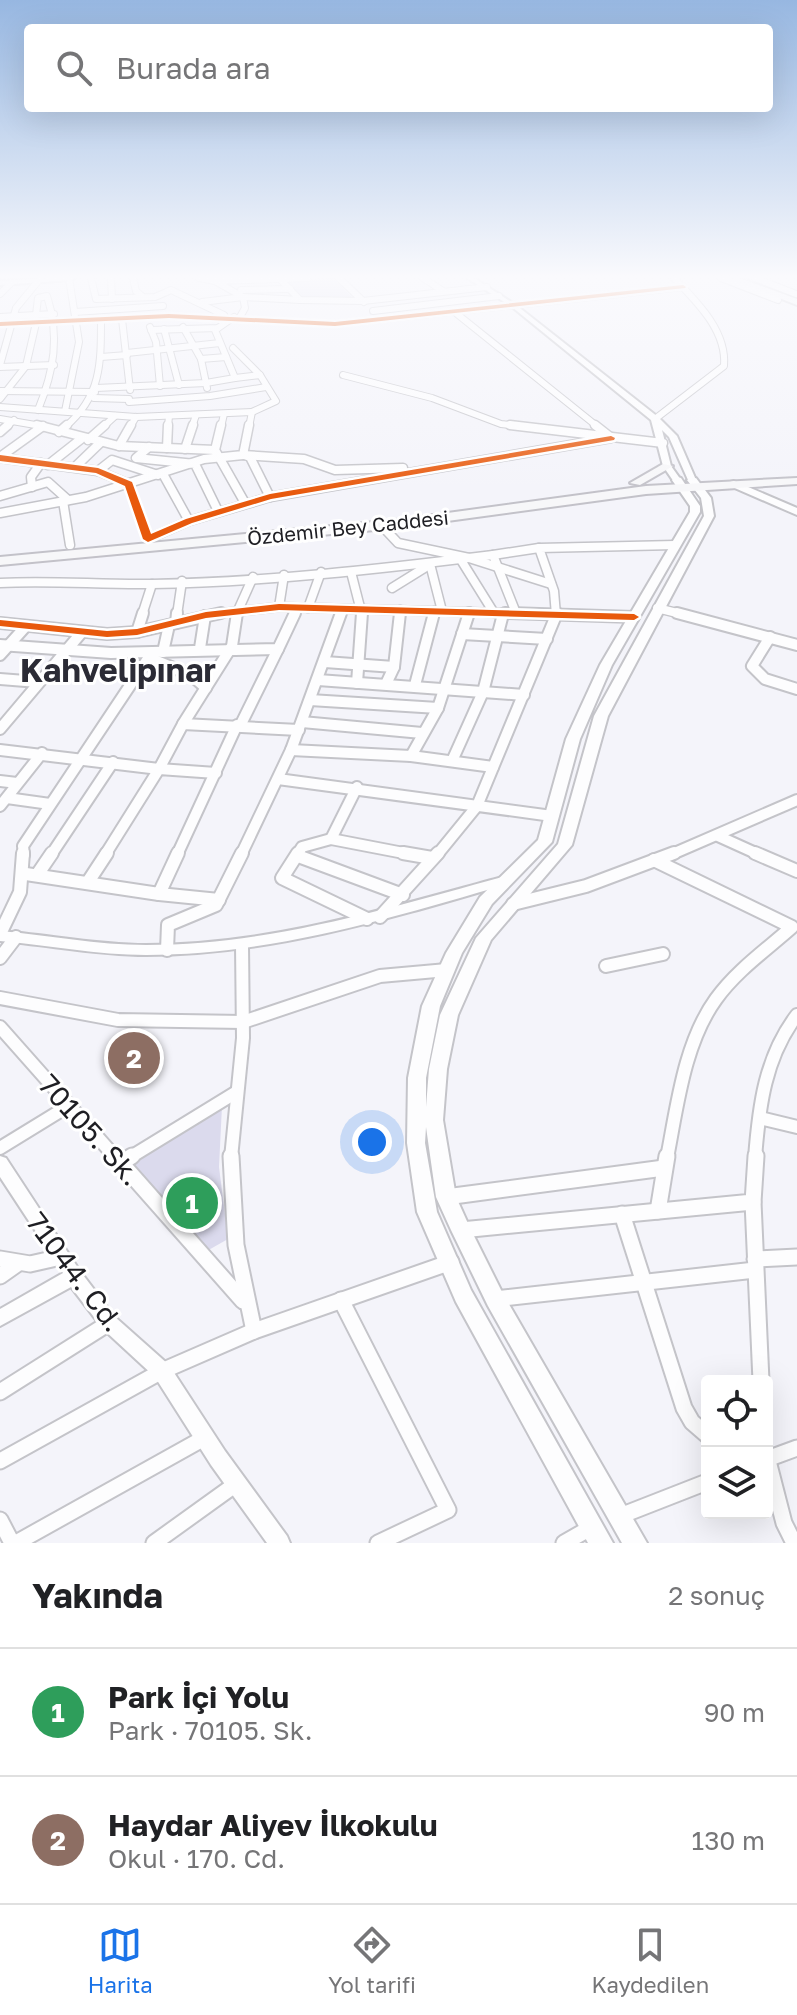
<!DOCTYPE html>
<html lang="tr">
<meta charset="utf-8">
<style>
:root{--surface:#fff;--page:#f2f2f2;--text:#202124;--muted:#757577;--line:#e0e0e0;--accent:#1a73e8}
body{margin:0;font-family:"Golos Text",sans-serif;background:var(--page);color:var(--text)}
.controls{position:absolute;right:24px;bottom:24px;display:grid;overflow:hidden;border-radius:8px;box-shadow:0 8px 32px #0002}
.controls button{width:72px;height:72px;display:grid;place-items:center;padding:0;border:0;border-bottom:2px solid var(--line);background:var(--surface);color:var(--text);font:40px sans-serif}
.you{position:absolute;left:372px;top:1142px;width:28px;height:28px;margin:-20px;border:6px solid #fff;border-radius:50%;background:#1a73e8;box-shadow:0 0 0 12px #1a73e833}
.badge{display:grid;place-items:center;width:52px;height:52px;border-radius:50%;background:var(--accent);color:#fff;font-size:26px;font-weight:700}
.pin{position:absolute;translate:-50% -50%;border:4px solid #fff;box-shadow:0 2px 8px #0006}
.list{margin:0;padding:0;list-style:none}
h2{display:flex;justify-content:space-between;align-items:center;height:104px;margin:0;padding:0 32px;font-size:34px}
h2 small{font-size:26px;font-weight:400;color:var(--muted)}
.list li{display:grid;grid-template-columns:52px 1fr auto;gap:24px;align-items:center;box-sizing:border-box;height:128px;padding:0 32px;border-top:2px solid var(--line)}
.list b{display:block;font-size:30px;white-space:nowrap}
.list p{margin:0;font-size:26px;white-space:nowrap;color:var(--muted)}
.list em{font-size:26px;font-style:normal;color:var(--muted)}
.icon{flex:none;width:44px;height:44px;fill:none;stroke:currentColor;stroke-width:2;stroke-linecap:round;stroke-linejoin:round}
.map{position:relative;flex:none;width:797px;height:1543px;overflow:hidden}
.search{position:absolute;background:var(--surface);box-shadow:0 8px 32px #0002;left:24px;right:24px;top:24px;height:88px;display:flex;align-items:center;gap:20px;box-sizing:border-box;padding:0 28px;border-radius:8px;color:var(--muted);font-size:30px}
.sheet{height:360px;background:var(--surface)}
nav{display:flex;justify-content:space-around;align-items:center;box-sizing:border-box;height:112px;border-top:2px solid var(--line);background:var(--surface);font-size:22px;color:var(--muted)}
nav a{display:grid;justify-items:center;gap:4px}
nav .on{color:var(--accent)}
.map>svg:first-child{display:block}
.green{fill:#dbdaed}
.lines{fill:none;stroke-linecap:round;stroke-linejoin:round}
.minor-far4-casing{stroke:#c4c4c9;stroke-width:8}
.minor-far3-casing{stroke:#c4c4c9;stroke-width:11}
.minor-far2-casing{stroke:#c4c4c9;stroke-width:14}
.minor-far1-casing{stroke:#c4c4c9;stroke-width:16}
.minor-casing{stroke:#c4c4c9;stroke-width:19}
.tertiary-casing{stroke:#c4c4c9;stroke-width:4}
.secondary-casing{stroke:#c4c4c9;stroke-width:4}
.primary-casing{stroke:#c3c2c9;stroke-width:4}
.minor-far4{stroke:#fdfdfe;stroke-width:6}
.minor-far3{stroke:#fdfdfe;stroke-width:8}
.minor-far2{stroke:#fdfdfe;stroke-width:10}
.minor-far1{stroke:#fdfdfe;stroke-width:12}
.minor{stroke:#fdfdfe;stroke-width:15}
.tertiary{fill:#fdfdfe;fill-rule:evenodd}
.secondary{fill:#fdfdfe;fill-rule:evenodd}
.primary{fill:#f7f7f9;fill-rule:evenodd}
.cycleway-casing{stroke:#fff;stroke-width:5}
.cycleway{fill:#e8590c;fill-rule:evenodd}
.labels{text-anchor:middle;stroke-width:6;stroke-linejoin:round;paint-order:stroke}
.far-street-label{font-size:20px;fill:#1e1e23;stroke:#fff}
.near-street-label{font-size:28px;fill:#1e1e23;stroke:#fff}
.district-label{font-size:32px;font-weight:bold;fill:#2b2b35;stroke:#fff}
</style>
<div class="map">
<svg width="797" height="1543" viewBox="0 0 797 1543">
<rect width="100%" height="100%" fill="#f4f4fa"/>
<g class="green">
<path d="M333,278L354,299H303L286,281Z"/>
<path d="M222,1106L219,1167L228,1239L205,1252L126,1166Z"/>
</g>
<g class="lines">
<defs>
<g id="minor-far4">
<path d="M91,278L96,299L155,297L171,290L224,315"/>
<path d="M111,278L112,299"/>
<path d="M133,278L136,291L143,297"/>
<path d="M199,278L215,281L243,297L245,308L240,317"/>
<path d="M279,278L300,300L363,301L487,287"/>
<path d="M339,278L364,302"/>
<path d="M423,278L443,291"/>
<path d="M721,278L778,300"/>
<path d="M755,278L796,294"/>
<path d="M215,281L308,278"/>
<path d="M241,290L290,289"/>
<path d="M0,294L11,283"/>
<path d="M202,302L243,297L300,300"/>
<path d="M373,311L499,296"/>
<path d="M75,312L163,306"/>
<path d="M457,314L598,427"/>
<path d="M36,315L38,298L47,296C60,336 54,371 38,410"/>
<path d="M0,317L54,314"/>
<path d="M122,319L130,390"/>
<path d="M0,324L169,316L335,324L683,287"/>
<path d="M150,327L156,342L160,386"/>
<path d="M183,327L201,359L207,388"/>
<path d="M164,329L179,385"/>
<path d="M151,330L218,328L234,317"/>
<path d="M233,348L260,375"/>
<path d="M127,353L220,343"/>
<path d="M101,357L127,355"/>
<path d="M201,359L226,357"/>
<path d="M0,365L16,308L39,280"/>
<path d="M0,367L54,365"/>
<path d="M343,375L432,398L501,424L527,427"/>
<path d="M235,378L260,375L276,401L252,412"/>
<path d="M96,388L206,383L235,378L215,330L218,328"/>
<path d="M0,391L95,392"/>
<path d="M94,398L129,399"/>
<path d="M0,399L26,366L36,323"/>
<path d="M129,402L210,396L266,387"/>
<path d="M0,407L136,417L252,412L249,427"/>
<path d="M65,411L79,342L69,278"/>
<path d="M0,419L47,427"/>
<path d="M655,419L724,366C727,331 697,302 674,278"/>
<path d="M6,427L14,420"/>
<path d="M65,427C101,397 101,364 101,320"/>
<path d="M103,427L115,416"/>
<path d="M130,427L136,417"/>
<path d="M168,427L169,416"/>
<path d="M192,427L196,415"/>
<path d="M221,427L224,414"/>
</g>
<g id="minor-far3">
<path d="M37,425L119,446L215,450"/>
<path d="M221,425L215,450L245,503"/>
<path d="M510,425L663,443"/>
<path d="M595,425L609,436"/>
<path d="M0,432L8,425"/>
<path d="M59,432L67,425"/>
<path d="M88,440L105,425"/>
<path d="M119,446L131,425"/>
<path d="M149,447L136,458L195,464L218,511"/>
<path d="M167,448L168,425"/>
<path d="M185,449L193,425"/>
<path d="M243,455L304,459L335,470L403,468"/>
<path d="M245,455L250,457L270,497"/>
<path d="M0,457L43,426"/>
<path d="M0,458L98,471L129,484L148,539L189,521L270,497L611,438"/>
<path d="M48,465L81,439"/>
<path d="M75,467L101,442"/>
<path d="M98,471L112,460L158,475"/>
<path d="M163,474L189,521"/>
<path d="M32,487L31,477L41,463"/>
<path d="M0,496L48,482L68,500"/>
<path d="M63,501L70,545"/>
<path d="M0,513L86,497L204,459L243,455L249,425"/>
<path d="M382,526L398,543L469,558L551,584"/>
<path d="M461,560L494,613"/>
<path d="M430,564L442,611"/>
<path d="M351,572L362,615"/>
<path d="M0,583C51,580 101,585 152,584C266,582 380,569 493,555"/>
<path d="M392,588L429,565"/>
<path d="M279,607L284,575"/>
<path d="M308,608L321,572"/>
<path d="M657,608L685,615"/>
<path d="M516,613L493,555L539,548"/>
<path d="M142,615L152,584"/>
<path d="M177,615L182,581"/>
<path d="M205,615L279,607L576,615"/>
<path d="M236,615L253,577"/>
<path d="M294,615L297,608"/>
<path d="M341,615L343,609"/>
<path d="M399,615L400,610"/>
<path d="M434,615V611"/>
<path d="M468,615L469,612"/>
<path d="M556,615L554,591L539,548L675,545"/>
</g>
<g id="minor-far2">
<path d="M505,613L634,617"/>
<path d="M677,613L797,645"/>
<path d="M0,623L107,634L137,632L221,613"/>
<path d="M176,623L177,613"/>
<path d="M137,632L143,613"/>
<path d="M462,634L547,639"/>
<path d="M770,637L752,666L765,679L797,689"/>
<path d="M0,645L111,653L278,649L295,613"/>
<path d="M200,648L205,616"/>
<path d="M163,652L169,625"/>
<path d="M0,655L26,626"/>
<path d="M149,658L191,675L206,688"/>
<path d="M325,662L394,667"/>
<path d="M0,679L38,682"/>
<path d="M318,680L524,695"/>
<path d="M357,683L362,613"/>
<path d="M386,684L394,667L400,613"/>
<path d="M415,685L434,613"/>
<path d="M310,700L438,708"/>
<path d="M302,722L422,733"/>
<path d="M183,724L232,646L237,613"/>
<path d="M240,726L278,649"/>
<path d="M0,729L82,632"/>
<path d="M0,750L159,769L183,724L299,730"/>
<path d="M291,750L411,756L493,767"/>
<path d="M411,756L438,708L469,613"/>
<path d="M452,761L483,692L503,614"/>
<path d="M278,779L552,816"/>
<path d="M0,781L17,783"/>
<path d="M7,798L50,804"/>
<path d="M0,806L42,753"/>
<path d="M718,836L760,855"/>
<path d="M331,839L357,787"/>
<path d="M24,855L23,846L151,654"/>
<path d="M51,855L113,762"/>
<path d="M105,855L159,769L216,773"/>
<path d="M177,855L237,725"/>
<path d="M241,855L291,750L341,613"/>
<path d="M297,855L302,847L331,839L414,855"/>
<path d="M437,855L477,806L557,613"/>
<path d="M670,855L797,800"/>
</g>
<g id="minor-far1">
<path d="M298,853L282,878L367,919"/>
<path d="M403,853L432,858"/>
<path d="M755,853L797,871"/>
<path d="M298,856L403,895"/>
<path d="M654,860L792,927C766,950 736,971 716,999C684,1043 677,1107 667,1158"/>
<path d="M26,874L159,894L178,853"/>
<path d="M37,875L52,853"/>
<path d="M88,882L107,853"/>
<path d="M159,894L219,900"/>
<path d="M513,904L586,886L674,853"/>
<path d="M380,917L438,853"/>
<path d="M0,934L20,892L23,853"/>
<path d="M167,950L168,925L216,905L242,853"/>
<path d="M0,958L16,937"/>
<path d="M606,966L663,954"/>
<path d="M0,998L118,1020L243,1022L380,976L447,970"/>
<path d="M0,1027L116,1158"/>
<path d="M760,1118L797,1127"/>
<path d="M0,1148L70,1105"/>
<path d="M129,1158L235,1093"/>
<path d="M231,1158L243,1038L242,945"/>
<path d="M755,1158C759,1106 765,1057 797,1015"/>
</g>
<g id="minor">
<path d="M115,1156L243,1301"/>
<path d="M231,1156L236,1245L254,1331"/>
<path d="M121,1163L132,1156"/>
<path d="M446,1197L664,1168"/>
<path d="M753,1202L761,1381"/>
<path d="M658,1211L667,1156"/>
<path d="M622,1214L684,1408L692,1422L707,1435"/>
<path d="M461,1230L753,1202L756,1156"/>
<path d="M0,1259L30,1264L61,1257"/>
<path d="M755,1259L797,1257"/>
<path d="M0,1276L17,1264"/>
<path d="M495,1299L755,1270"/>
<path d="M341,1300L448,1510L378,1543"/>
<path d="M0,1392L109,1323"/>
<path d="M767,1457L784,1523L794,1543"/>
<path d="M767,1459L797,1448"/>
<path d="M0,1461L162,1371L254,1331L451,1262"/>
<path d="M620,1516L707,1482"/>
<path d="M0,1520L12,1543"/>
<path d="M16,1543L206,1437"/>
<path d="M154,1543L236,1484"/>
<path d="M564,1543L592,1527"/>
</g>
<g id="tertiary">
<path d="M48,278H75L72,280L0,285V281Z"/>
<path d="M467,278H474L516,305L658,417L677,436L696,480L695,482L688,480L669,437L662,430L671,466L681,480L680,482H674L663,466L651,420L512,307Z"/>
<path d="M506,876L511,877L513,880L511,883C392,918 271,955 146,955C97,955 49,945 0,941V931C49,935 97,945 146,945C271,945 388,908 506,876Z"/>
<path d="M0,1156L6,1158L80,1271L115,1317L169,1365L225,1451L287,1536L290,1543H267L211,1465L155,1377L103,1329L71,1287L0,1326V1309L63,1273L0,1177Z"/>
</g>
<g id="secondary">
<path d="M677,477L681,478L700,506V512L612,665L580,739L552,842L492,904L462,953L440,1006L426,1078V1107L429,1069L440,1015L476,938L558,844L594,716L704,516L701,498L687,480L696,478L711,498L714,516L608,716L572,845L491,940L458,1015L447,1069L443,1120L456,1197L470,1228L502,1292L647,1543H622L488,1306L451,1230L436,1197L426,1127L425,1143L437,1212L471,1290L613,1543H588L456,1302L417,1212L407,1143L408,1078L422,1006L446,953L480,897L538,840L566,739L600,665L690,512V506L672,480Z"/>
<path d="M734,481L797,508V515L730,486V482Z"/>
</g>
<g id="primary">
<path d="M728,278H739L797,299V305Z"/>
<path d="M663,464L673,466L640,485L630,483Z"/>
<path d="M797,478V484L646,494L396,528L0,565V557L396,520L646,486Z"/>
</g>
</defs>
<use href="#minor-far4" class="minor-far4-casing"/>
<use href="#minor-far3" class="minor-far3-casing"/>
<use href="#minor-far2" class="minor-far2-casing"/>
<use href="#minor-far1" class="minor-far1-casing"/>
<use href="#minor" class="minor-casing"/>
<use href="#tertiary" class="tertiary-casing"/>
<use href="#secondary" class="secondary-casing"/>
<use href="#primary" class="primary-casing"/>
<use href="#minor-far4" class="minor-far4"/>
<use href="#minor-far3" class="minor-far3"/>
<use href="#minor-far2" class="minor-far2"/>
<use href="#minor-far1" class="minor-far1"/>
<use href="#minor" class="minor"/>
<use href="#tertiary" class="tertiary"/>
<use href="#secondary" class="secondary"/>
<use href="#primary" class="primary"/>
<defs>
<g id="cycleway">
<path d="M683,285L686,287L685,288L335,326L169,318L0,326V322L169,314L335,322Z"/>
<path d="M611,436L615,438L614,440L271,499L192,523L148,542L143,539L125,486L96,473L0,461V455L98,468L132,482L151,534L186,519L270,494Z"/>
<path d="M279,604L634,614L639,617L634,620L279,610L206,618L137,635L107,637L0,626V620L107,631L137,629L206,612Z"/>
</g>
</defs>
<use href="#cycleway" class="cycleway-casing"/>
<use href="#cycleway" class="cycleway"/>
</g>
<linearGradient id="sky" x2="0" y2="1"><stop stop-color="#97b7e1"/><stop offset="0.56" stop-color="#fafafd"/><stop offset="1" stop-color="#fafafd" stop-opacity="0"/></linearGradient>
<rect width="797" height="494" fill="url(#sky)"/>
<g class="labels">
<g class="far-street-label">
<text transform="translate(348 528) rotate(-6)" y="7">Özdemir Bey Caddesi</text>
</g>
<g class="near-street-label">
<text transform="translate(90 1130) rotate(48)" y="10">70105. Sk.</text>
<text transform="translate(75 1272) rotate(53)" y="10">71044. Cd.</text>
</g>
<g class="district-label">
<text x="118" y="682">Kahvelipınar</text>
</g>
</g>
</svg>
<div class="controls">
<button><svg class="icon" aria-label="locate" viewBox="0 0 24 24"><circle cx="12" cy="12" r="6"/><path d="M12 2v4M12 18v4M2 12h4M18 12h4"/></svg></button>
<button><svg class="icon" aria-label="layers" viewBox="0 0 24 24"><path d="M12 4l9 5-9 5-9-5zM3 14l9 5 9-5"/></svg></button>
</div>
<div class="you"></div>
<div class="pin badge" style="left:192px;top:1203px;background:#2e9e5b">1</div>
<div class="pin badge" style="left:134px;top:1058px;background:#8d6e63">2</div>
<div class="search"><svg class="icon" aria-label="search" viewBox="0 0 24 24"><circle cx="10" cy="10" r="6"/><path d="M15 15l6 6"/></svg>Burada ara</div>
</div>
<section class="sheet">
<h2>Yakında<small>2 sonuç</small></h2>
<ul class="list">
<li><span class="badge" style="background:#2e9e5b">1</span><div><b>Park İçi Yolu</b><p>Park · 70105. Sk.</p></div><em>90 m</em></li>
<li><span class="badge" style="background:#8d6e63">2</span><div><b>Haydar Aliyev İlkokulu</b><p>Okul · 170. Cd.</p></div><em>130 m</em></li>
</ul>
</section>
<nav>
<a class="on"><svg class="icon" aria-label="map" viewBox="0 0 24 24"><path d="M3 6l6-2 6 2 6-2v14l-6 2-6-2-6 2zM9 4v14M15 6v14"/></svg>Harita</a>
<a><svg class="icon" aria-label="directions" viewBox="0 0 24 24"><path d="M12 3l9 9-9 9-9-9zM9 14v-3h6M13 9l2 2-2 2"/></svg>Yol tarifi</a>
<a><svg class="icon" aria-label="saved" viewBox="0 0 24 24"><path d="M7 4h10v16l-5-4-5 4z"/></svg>Kaydedilen</a>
</nav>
